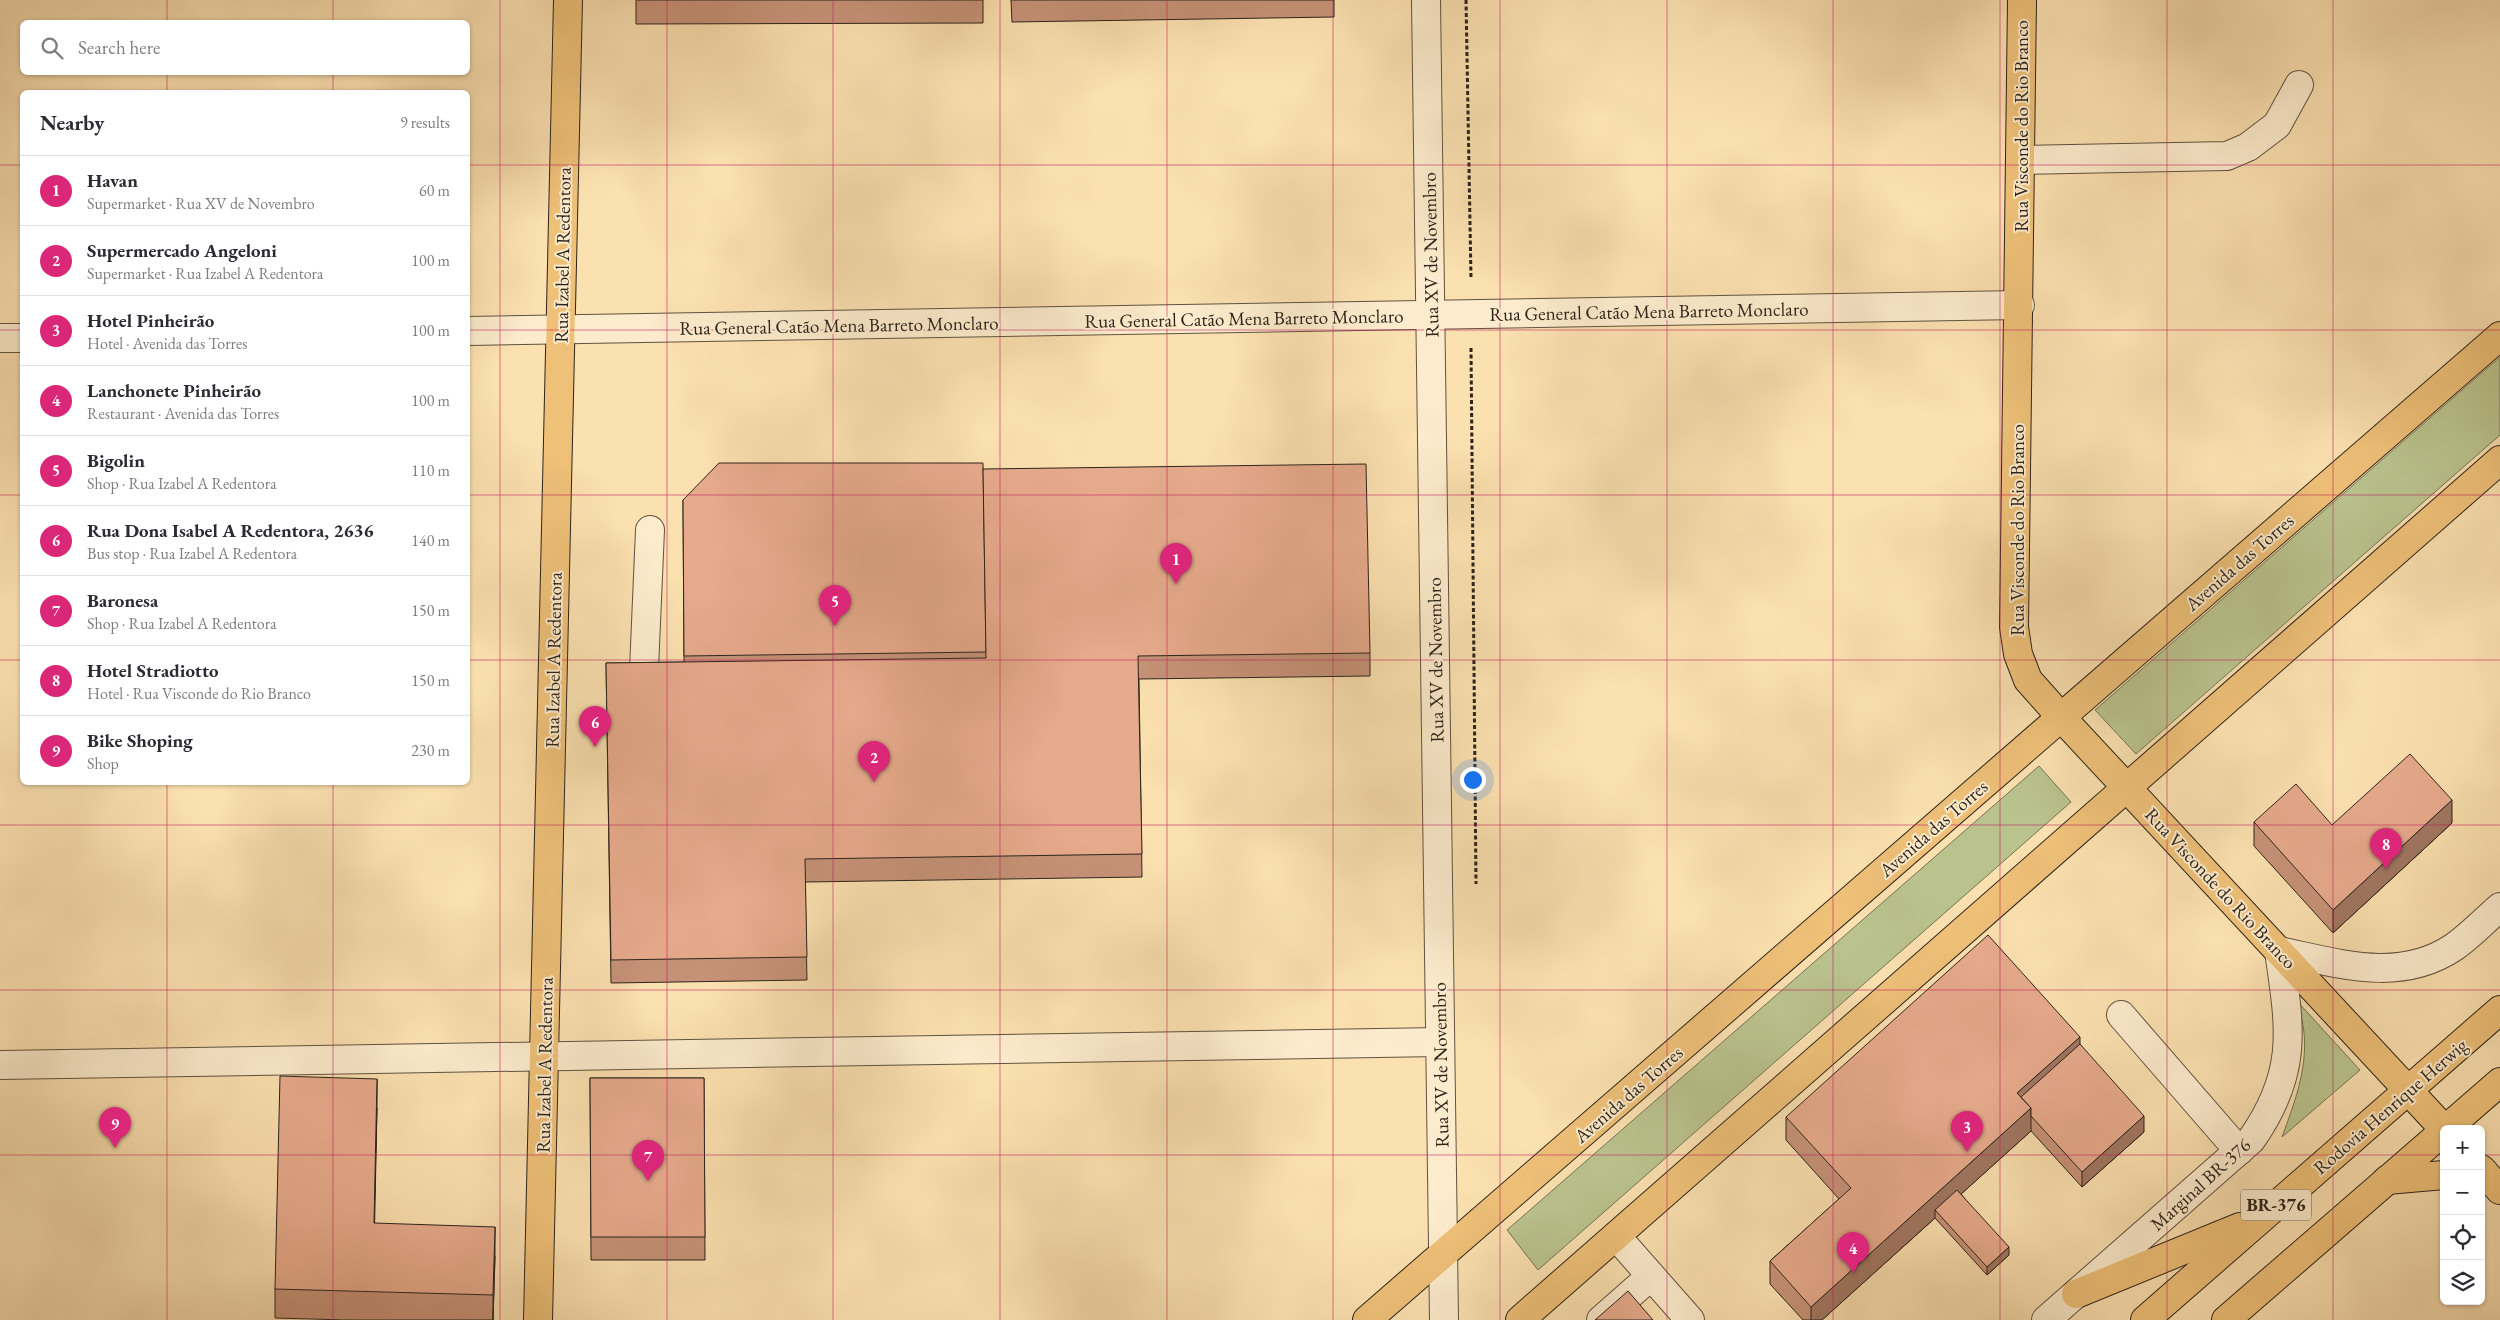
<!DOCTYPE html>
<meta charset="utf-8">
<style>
:root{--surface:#fff;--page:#f2f2f3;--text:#2b2b33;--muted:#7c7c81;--line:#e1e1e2;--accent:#db2777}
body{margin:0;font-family:"EB Garamond",serif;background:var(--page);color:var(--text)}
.controls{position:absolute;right:15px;bottom:15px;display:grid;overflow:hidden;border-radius:8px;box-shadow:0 1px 4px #0004}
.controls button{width:45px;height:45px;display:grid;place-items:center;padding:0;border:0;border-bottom:1px solid var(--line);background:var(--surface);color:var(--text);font:25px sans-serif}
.you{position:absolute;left:1472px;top:779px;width:18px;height:18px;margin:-12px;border:4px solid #fff;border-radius:50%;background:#1a73e8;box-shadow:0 0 0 8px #1a73e833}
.badge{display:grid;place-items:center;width:32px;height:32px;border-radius:50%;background:var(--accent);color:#fff;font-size:16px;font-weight:700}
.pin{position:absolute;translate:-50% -41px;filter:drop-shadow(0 1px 2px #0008)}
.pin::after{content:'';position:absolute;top:26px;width:18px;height:15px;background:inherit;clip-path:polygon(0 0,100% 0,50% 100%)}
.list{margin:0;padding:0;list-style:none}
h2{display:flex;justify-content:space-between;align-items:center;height:65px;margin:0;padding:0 20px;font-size:21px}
h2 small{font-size:16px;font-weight:400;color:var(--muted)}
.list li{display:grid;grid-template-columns:32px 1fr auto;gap:15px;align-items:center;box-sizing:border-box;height:70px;padding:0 20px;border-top:1px solid var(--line)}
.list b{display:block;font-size:19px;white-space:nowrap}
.list p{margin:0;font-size:16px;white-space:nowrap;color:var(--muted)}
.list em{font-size:16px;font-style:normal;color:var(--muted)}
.icon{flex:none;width:28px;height:28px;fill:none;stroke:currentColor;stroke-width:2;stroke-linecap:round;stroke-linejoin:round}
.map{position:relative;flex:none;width:2500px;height:1320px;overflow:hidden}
.search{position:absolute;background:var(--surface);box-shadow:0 1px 4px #0004;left:20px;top:20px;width:450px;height:55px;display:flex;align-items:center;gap:12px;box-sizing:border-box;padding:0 18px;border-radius:8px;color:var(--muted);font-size:19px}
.panel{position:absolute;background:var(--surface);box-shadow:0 1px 4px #0004;left:20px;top:90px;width:450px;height:695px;border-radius:8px}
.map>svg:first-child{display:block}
.green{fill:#bac38e;stroke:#747454}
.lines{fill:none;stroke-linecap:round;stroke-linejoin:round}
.minor-casing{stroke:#605340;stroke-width:30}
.major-casing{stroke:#2d241b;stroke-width:30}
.highway-casing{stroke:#2d241b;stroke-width:30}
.path{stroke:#2d241b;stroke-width:3;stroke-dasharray:4 2.5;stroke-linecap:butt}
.minor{stroke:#fcebcc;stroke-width:28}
.major{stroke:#eec078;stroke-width:28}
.highway{stroke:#eec078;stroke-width:28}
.wall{fill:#c69278;stroke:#2d241b}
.shaded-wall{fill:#a17762;stroke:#2d241b}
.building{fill:#e6aa8c;stroke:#2d241b}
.grid{fill:none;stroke:#c2185b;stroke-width:1;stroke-opacity:0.55}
.labels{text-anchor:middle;stroke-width:4;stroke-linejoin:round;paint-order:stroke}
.shield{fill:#fcebcc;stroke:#6b6050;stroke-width:1}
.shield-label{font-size:18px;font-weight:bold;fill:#2d241b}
.street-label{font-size:19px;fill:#2d241b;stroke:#fcebcc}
</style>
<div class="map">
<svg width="2500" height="1320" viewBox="0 0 2500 1320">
<rect width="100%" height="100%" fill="#fbe0b0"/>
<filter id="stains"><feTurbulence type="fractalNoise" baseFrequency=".004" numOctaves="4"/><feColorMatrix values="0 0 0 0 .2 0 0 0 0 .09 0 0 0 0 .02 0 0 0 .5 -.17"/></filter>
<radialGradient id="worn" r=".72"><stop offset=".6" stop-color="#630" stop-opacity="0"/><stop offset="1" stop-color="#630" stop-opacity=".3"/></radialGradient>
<g class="green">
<path d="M2500,357V435L2136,754L2095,710Z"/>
<path d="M2039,766L2071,802L1538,1270L1507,1230Z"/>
<path d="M2296,1000L2360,1070L2282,1137C2299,1091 2315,1048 2296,1000Z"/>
</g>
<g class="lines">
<defs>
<g id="minor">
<path d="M1426,0L1444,1320"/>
<path d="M2021,160L2227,156L2248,147L2277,125L2299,85"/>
<path d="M468,331L2020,305"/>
<path d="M0,338H22"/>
<path d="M644,669L650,530"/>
<path d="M2121,1015L2239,1151"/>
<path d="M0,1065L1440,1042"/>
<path d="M1616,1236L1690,1320"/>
<path d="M1601,1320L1651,1276"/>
<path d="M2046,1320L2251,1140C2299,1072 2290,1028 2279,951C2338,963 2399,984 2454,947C2470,936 2485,920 2500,907"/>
</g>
<g id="major">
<path d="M2022,0L2014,627L2018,654L2028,680L2061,717L2444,1129"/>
<path d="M2481,1169L2500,1190"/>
<path d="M538,1320L568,0"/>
<path d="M1367,1320L2500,336"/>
<path d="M1520,1320L2500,460"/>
</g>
<g id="highway">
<path d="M2446,1129L2500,1082"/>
<path d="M2481,1172H2484"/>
<path d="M2387,1180L2444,1175"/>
<path d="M2076,1294L2240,1227"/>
<path d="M2145,1320L2500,1010"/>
<path d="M2226,1320L2444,1131"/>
</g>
</defs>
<use href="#minor" class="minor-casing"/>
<use href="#major" class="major-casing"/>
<use href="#highway" class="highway-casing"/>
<g class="path">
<path d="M1466,0L1471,279"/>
<path d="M1471,348L1476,884"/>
</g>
<use href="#minor" class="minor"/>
<use href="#major" class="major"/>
<use href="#highway" class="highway"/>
</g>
<g class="wall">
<path d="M636,0H983V23L636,24Z"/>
<path d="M1011,0H1334V17L1012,22Z"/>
<path d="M983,469L1370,653V676L1139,679L1142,877L805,882L807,980L611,983L606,663L684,662L683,500Z"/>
<path d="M2254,822L2332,825L2452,823L2333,933L2254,846Z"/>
<path d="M2080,1044L2144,1132L2082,1187L2031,1131L1961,1194L2009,1255L1987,1275L1935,1218L1822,1320H1803L1770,1284V1261L1839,1199L1786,1140V1117Z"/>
<path d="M590,1078H704L705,1260H591Z"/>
<path d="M377,1108L374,1223L495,1256L493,1320H347L275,1318V1289Z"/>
</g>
<g class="shaded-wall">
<path d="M2452,800V823L2333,933V910Z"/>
<path d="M2080,1037V1060L2017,1116V1093Z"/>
<path d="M377,1079V1108L374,1253V1223Z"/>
<path d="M2031,1108V1131L1939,1214L1935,1210V1218L1822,1320H1811V1307Z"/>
<path d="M2144,1116V1132L2082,1187V1172Z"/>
<path d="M495,1227V1256L493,1320V1295Z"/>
<path d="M2009,1247V1255L1987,1275V1267Z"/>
</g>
<g class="building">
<path d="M719,463H983L986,652L684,656L683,500Z"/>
<path d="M1366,464L1370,653L1138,656L1142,854L805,859L807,957L611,960L606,663L986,658L983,469Z"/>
<path d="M2410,754L2452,800L2333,910L2254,822L2296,784L2332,825Z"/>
<path d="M1988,935L2080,1037L2017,1093L2031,1108L1811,1307L1770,1261L1851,1188L1786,1117Z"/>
<path d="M2080,1044L2144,1116L2082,1172L2031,1116V1108L2021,1097Z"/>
<path d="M280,1076L377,1079L374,1223L495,1227L493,1295L275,1289Z"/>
<path d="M590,1078H704L705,1237H591Z"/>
<path d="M1957,1190L2009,1247L1987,1267L1935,1210Z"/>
<path d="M1628,1291L1653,1320H1595Z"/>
</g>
<path class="grid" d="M167,0V22M333,0V22M500,0V1320M667,0V1320M833,0V1320M1000,0V1320M1167,0V1320M1333,0V1320M1500,0V1320M1667,0V1320M1833,0V1320M2000,0V1320M2167,0V1320M2333,0V1320M167,72V92M333,72V92M0,165H22M468,165H2500M0,330H22M468,330H2500M0,495H22M468,495H2500M0,660H22M468,660H2500M167,782V1320M333,782V1320M0,825H2500M0,990H2500M0,1155H2444M2481,1155H2500"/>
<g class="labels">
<rect class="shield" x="2241" y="1189.5" width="70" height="31" rx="4"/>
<g class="shield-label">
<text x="2276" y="1211">BR-376</text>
</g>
<g class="street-label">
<text transform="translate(2021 126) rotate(-90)" y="7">Rua Visconde do Rio Branco</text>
<text transform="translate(562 255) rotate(-89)" y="7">Rua Izabel A Redentora</text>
<text transform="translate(1430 255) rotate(-91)" y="7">Rua XV de Novembro</text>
<text transform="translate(1649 311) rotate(-1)" y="7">Rua General Catão Mena Barreto Monclaro</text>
<text transform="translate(1244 318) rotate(-1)" y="7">Rua General Catão Mena Barreto Monclaro</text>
<text transform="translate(839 325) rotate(-1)" y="7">Rua General Catão Mena Barreto Monclaro</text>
<text transform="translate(2017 530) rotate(-90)" y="7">Rua Visconde do Rio Branco</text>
<text transform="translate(2239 562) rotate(-41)" y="7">Avenida das Torres</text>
<text transform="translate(553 660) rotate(-89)" y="7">Rua Izabel A Redentora</text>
<text transform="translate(1435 660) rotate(-91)" y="7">Rua XV de Novembro</text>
<text transform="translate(1933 828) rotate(-41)" y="7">Avenida das Torres</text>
<text transform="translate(2221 888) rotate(47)" y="7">Rua Visconde do Rio Branco</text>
<text transform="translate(544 1065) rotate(-89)" y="7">Rua Izabel A Redentora</text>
<text transform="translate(1440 1065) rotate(-91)" y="7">Rua XV de Novembro</text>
<text transform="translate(1628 1094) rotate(-41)" y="7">Avenida das Torres</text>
<text transform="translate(2390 1106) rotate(-41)" y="7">Rodovia Henrique Herwig</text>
<text transform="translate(2200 1184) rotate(-42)" y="7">Marginal BR-376</text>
</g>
</g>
<rect width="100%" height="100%" filter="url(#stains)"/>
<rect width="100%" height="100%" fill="url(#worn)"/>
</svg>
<div class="controls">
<button>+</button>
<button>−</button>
<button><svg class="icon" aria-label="locate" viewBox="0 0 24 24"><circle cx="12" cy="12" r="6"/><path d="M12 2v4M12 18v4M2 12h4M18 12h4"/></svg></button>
<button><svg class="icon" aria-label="layers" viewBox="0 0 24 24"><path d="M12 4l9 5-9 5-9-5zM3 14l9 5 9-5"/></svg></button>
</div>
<div class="you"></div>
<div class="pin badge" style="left:1176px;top:584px">1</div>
<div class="pin badge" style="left:874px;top:782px">2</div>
<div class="pin badge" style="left:1967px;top:1152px">3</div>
<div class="pin badge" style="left:1853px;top:1273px">4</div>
<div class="pin badge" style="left:835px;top:626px">5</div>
<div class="pin badge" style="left:595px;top:747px">6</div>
<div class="pin badge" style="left:648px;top:1181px">7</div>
<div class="pin badge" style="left:2386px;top:869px">8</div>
<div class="pin badge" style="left:115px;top:1148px">9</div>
<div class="search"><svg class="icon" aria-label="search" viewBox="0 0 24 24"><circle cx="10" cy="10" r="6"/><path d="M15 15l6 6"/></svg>Search here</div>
<section class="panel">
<h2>Nearby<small>9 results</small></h2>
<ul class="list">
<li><span class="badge">1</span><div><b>Havan</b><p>Supermarket · Rua XV de Novembro</p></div><em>60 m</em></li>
<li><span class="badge">2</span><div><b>Supermercado Angeloni</b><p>Supermarket · Rua Izabel A Redentora</p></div><em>100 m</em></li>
<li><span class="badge">3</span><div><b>Hotel Pinheirão</b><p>Hotel · Avenida das Torres</p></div><em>100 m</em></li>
<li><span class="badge">4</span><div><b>Lanchonete Pinheirão</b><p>Restaurant · Avenida das Torres</p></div><em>100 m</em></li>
<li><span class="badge">5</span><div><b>Bigolin</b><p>Shop · Rua Izabel A Redentora</p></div><em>110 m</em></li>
<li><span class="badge">6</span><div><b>Rua Dona Isabel A Redentora, 2636</b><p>Bus stop · Rua Izabel A Redentora</p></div><em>140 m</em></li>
<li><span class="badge">7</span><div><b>Baronesa</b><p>Shop · Rua Izabel A Redentora</p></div><em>150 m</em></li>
<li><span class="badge">8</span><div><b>Hotel Stradiotto</b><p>Hotel · Rua Visconde do Rio Branco</p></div><em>150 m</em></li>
<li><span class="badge">9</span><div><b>Bike Shoping</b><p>Shop</p></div><em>230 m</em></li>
</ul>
</section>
</div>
